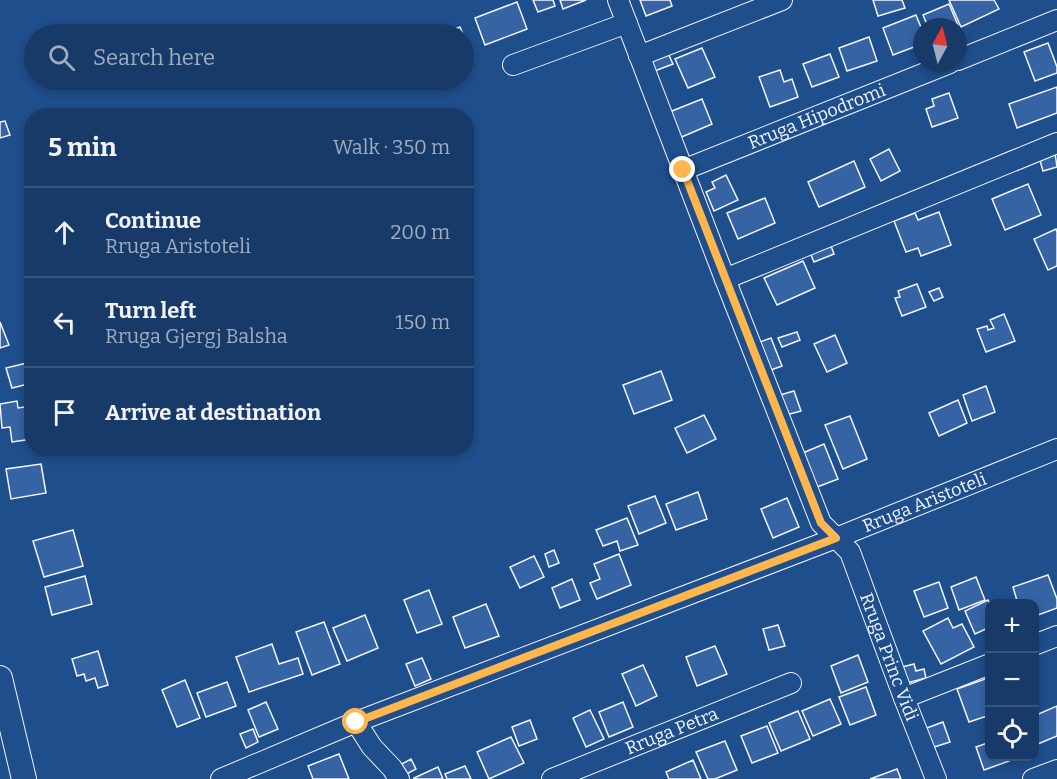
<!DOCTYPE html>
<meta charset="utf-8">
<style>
:root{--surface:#173a69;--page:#20416f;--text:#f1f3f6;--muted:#9eadc0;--line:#36547d}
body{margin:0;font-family:Bitter,serif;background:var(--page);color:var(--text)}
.controls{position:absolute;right:18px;bottom:18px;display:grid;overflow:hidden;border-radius:12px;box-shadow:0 3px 9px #0003}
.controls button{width:54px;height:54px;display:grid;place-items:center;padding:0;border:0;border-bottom:2px solid var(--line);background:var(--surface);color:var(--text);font:30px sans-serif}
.compass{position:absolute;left:913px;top:18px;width:54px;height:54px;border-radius:50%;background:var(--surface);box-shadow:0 3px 9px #0003;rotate:7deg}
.stop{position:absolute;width:18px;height:18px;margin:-14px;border:4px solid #ffb74d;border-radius:50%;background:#fff}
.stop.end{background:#ffb74d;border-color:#fff;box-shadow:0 2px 6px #0008}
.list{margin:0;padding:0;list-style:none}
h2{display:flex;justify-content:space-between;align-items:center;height:78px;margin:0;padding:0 24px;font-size:26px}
h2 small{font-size:20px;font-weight:400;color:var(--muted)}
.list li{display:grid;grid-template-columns:39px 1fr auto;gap:18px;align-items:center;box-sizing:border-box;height:90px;padding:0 24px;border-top:2px solid var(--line)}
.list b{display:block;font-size:22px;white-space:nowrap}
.list p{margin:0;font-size:20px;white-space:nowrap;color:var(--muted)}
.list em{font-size:20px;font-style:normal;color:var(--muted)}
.icon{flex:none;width:33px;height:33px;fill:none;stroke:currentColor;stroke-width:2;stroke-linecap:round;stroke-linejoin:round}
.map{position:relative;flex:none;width:1057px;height:779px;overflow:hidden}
.search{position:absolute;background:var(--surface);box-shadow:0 3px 9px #0003;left:24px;top:24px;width:450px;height:66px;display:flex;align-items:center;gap:15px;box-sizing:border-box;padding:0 21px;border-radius:33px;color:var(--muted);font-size:22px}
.panel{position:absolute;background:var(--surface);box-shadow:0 3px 9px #0003;left:24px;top:108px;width:450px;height:348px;border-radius:24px}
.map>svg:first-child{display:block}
.building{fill:#3563a3;stroke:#f2f6ff;stroke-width:1.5}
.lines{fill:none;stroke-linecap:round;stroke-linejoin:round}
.minor-casing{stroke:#f2f6ff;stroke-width:22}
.major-casing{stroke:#f2f6ff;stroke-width:26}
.minor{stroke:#1f4e8c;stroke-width:20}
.major{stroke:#1f4e8c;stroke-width:24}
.route{stroke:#ffb74d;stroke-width:8}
.labels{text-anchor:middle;stroke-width:4.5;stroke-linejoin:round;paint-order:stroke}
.street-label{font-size:18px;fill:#f2f6ff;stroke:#1f4e8c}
</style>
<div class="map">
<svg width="1057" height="779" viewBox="0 0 1057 779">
<rect width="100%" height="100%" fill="#1f4e8c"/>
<g class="building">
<path d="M533,0H553L555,6L538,12Z"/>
<path d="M560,0H586L563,9Z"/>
<path d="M640,0H670L672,6L646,16Z"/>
<path d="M873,0H902L905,8L878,16Z"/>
<path d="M949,0H994L999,9L961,27Z"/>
<path d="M517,2L527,29L485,45L475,18Z"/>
<path d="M949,4L960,30L958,31V27H928L923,15Z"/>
<path d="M916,15L922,30V44L893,55L883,28Z"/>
<path d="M460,27L463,34H442Z"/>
<path d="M464,35L471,54L464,57Z"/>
<path d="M869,37L877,61L847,71L839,48Z"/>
<path d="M1048,43L1057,67V73L1035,81L1024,52Z"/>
<path d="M702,48L715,77L688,88L675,59Z"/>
<path d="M667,51L673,64L652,72L647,59Z"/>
<path d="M830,54L839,77L812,87L803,64Z"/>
<path d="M780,70L784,82L792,79L798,97L770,107L759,77Z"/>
<path d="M1057,87V113L1017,128L1009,104Z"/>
<path d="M949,93L958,118L932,127L926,109L934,106L932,99Z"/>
<path d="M702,99L712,124L677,139L667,113Z"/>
<path d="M5,121L10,135L0,138V122Z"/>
<path d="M889,149L900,171L881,181L870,159Z"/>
<path d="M1055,153L1057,167L1043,171L1039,157Z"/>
<path d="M854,161L865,187L819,207L808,182Z"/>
<path d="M726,175L738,200L714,211L706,192L715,188L712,182Z"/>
<path d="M1028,184L1041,215L1005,230L992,199Z"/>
<path d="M765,198L775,223L738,239L727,213Z"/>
<path d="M939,212L951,245L921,256L918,248L906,252L894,221L915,213L918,220Z"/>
<path d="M1056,229L1057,232V266L1048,270L1034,239Z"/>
<path d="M830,243L834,254L814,262L809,250Z"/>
<path d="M803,261L815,288L777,305L764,278Z"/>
<path d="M917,284L926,307L902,316L895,298L900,297L898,291Z"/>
<path d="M939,288L943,297L934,301L929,292Z"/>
<path d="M1004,314L1015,341L986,352L977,329L987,326L988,330L994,328L990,320Z"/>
<path d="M0,322L9,345L0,348Z"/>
<path d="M797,332L800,340L782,347L778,338Z"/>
<path d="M835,335L847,363L827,372L814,344Z"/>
<path d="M771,338L782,366L768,371L757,343Z"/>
<path d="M27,363L32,383L12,388L6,368Z"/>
<path d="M661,371L672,400L634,414L623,385Z"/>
<path d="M986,386L995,412L972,421L963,395Z"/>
<path d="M794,391L801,411L786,415L780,395Z"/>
<path d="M958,400L967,423L939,436L929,413Z"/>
<path d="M17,401L18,408L32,406V439L12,442L10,427L2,428L0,404Z"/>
<path d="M704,415L716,439L687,453L675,428Z"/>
<path d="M850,416L867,459L843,469L825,425Z"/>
<path d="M824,444L838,479L812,489L798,455Z"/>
<path d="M41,464L46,493L11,499L6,469Z"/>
<path d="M698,492L707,519L676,530L666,504Z"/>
<path d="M655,496L666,523L639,534L628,506Z"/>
<path d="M787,498L799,527L773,538L761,509Z"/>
<path d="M627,518L638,545L620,551L617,541L603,546L596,530Z"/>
<path d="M73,530L83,566L44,577L33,541Z"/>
<path d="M554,550L559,563L549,567L545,554Z"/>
<path d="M619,554L631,585L597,599L590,583L600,579L594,564Z"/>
<path d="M534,556L544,577L520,588L510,567Z"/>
<path d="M1048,575L1057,599V608L1038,615L1036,607L1034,608V604H1018L1013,587Z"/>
<path d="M85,576L92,604L52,615L45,587Z"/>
<path d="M976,577L985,600L959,610L951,587Z"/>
<path d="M572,579L580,600L560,608L552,588Z"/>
<path d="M939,582L948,608L924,617L914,591Z"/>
<path d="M429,590L442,624L417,633L404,600Z"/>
<path d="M988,600L990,604V627L975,634L965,611Z"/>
<path d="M486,604L499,636L465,648L453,617Z"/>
<path d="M365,615L378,648L347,661L333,628Z"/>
<path d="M948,618L953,628L962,624L974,647L941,664L923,631Z"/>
<path d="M324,622L340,664L312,675L296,632Z"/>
<path d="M778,625L785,646L769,650L763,629Z"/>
<path d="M272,644L279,664L298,658L303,674L249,692L236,657Z"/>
<path d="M715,646L727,674L697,686L686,657Z"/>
<path d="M98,651L108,685L98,688L95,678L86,681L84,674L77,676L72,659Z"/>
<path d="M858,655L868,682L841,693L831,666Z"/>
<path d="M422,658L431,679L415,686L406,664Z"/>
<path d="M914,664L916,671L924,669L926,678L907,683L902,667Z"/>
<path d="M643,665L657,696L636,706L622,674Z"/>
<path d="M988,678L990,681V715L969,722L957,689Z"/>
<path d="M185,680L200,718L177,727L162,690Z"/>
<path d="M227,682L236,706L206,717L197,693Z"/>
<path d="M866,687L876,715L850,725L839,697Z"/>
<path d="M830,699L841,724L813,736L802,711Z"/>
<path d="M266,702L278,729L259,737L248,710Z"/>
<path d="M623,702L633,727L609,737L599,712Z"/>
<path d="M1057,706V736L1038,744L1034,736V716Z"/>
<path d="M590,710L604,739L586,747L573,718Z"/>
<path d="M798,711L810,739L781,751L769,723Z"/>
<path d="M530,720L537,739L519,746L512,727Z"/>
<path d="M943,722L950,742L931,748L924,729Z"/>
<path d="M767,726L778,753L752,763L741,736Z"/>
<path d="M253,729L258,742L246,748L240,734Z"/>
<path d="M511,737L524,763L489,779L477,752Z"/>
<path d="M725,741L737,770L715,779H708L696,752Z"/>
<path d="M990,742V756H1008L1009,761L984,770L976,747Z"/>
<path d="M339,754L349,779H313L308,766Z"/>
<path d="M411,759L416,769L403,776L398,766Z"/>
<path d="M693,760L701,779H669L666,772Z"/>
<path d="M465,766L471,779H447L445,774Z"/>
<path d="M438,767L443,779H414V778Z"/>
<path d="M897,769L901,779H870Z"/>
</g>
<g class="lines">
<defs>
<g id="minor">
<path id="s1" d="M618,0L725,279L821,523L850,552L904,698L936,779"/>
<path d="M639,56L782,0"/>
<path d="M958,60L1057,20"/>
<path d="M513,65L627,23"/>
<path id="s2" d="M683,170L950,63"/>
<path d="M725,279L1057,143"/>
<path d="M1034,645L1057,636"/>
<path d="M904,698L990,664"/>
<path d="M356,722L372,747L392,768L399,779"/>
<path id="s3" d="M221,779L356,722L836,538L1057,449"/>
<path id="s4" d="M552,779L791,683"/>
<path d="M1033,779L1057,770"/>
</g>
<path id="major" d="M0,678L24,779"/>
</defs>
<use href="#minor" class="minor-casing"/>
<use href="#major" class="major-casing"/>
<use href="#minor" class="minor"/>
<use href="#major" class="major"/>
</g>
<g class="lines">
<path class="route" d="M356,722L836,538L821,523L683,170"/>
</g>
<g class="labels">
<g class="street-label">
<text dy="6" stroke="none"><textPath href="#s2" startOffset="144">Rruga Hipodromi</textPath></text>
<text dy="6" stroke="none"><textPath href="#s3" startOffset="756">Rruga Aristoteli</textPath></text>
<text dy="6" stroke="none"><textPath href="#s1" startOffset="714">Rruga Princ Vidi</textPath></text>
<text dy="6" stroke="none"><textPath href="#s4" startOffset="129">Rruga Petra</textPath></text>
</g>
</g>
</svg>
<div class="controls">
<button>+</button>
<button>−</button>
<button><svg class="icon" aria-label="locate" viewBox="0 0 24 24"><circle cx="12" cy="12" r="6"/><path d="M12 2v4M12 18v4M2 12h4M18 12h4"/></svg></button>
</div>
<svg class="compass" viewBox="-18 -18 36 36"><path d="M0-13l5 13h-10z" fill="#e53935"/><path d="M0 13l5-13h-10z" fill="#9eadc0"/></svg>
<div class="stop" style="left:356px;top:722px"></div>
<div class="stop end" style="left:683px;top:170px"></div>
<div class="search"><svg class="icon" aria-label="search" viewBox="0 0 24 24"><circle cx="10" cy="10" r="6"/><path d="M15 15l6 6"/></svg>Search here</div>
<section class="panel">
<h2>5 min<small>Walk · 350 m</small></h2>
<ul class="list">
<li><svg class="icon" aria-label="ahead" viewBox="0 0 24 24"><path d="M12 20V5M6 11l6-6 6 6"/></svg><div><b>Continue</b><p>Rruga Aristoteli</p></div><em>200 m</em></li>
<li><svg class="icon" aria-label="left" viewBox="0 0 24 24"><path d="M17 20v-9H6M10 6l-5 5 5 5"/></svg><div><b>Turn left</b><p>Rruga Gjergj Balsha</p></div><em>150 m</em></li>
<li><svg class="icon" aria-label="arrive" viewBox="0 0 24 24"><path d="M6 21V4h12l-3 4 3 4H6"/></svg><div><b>Arrive at destination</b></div></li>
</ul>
</section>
</div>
